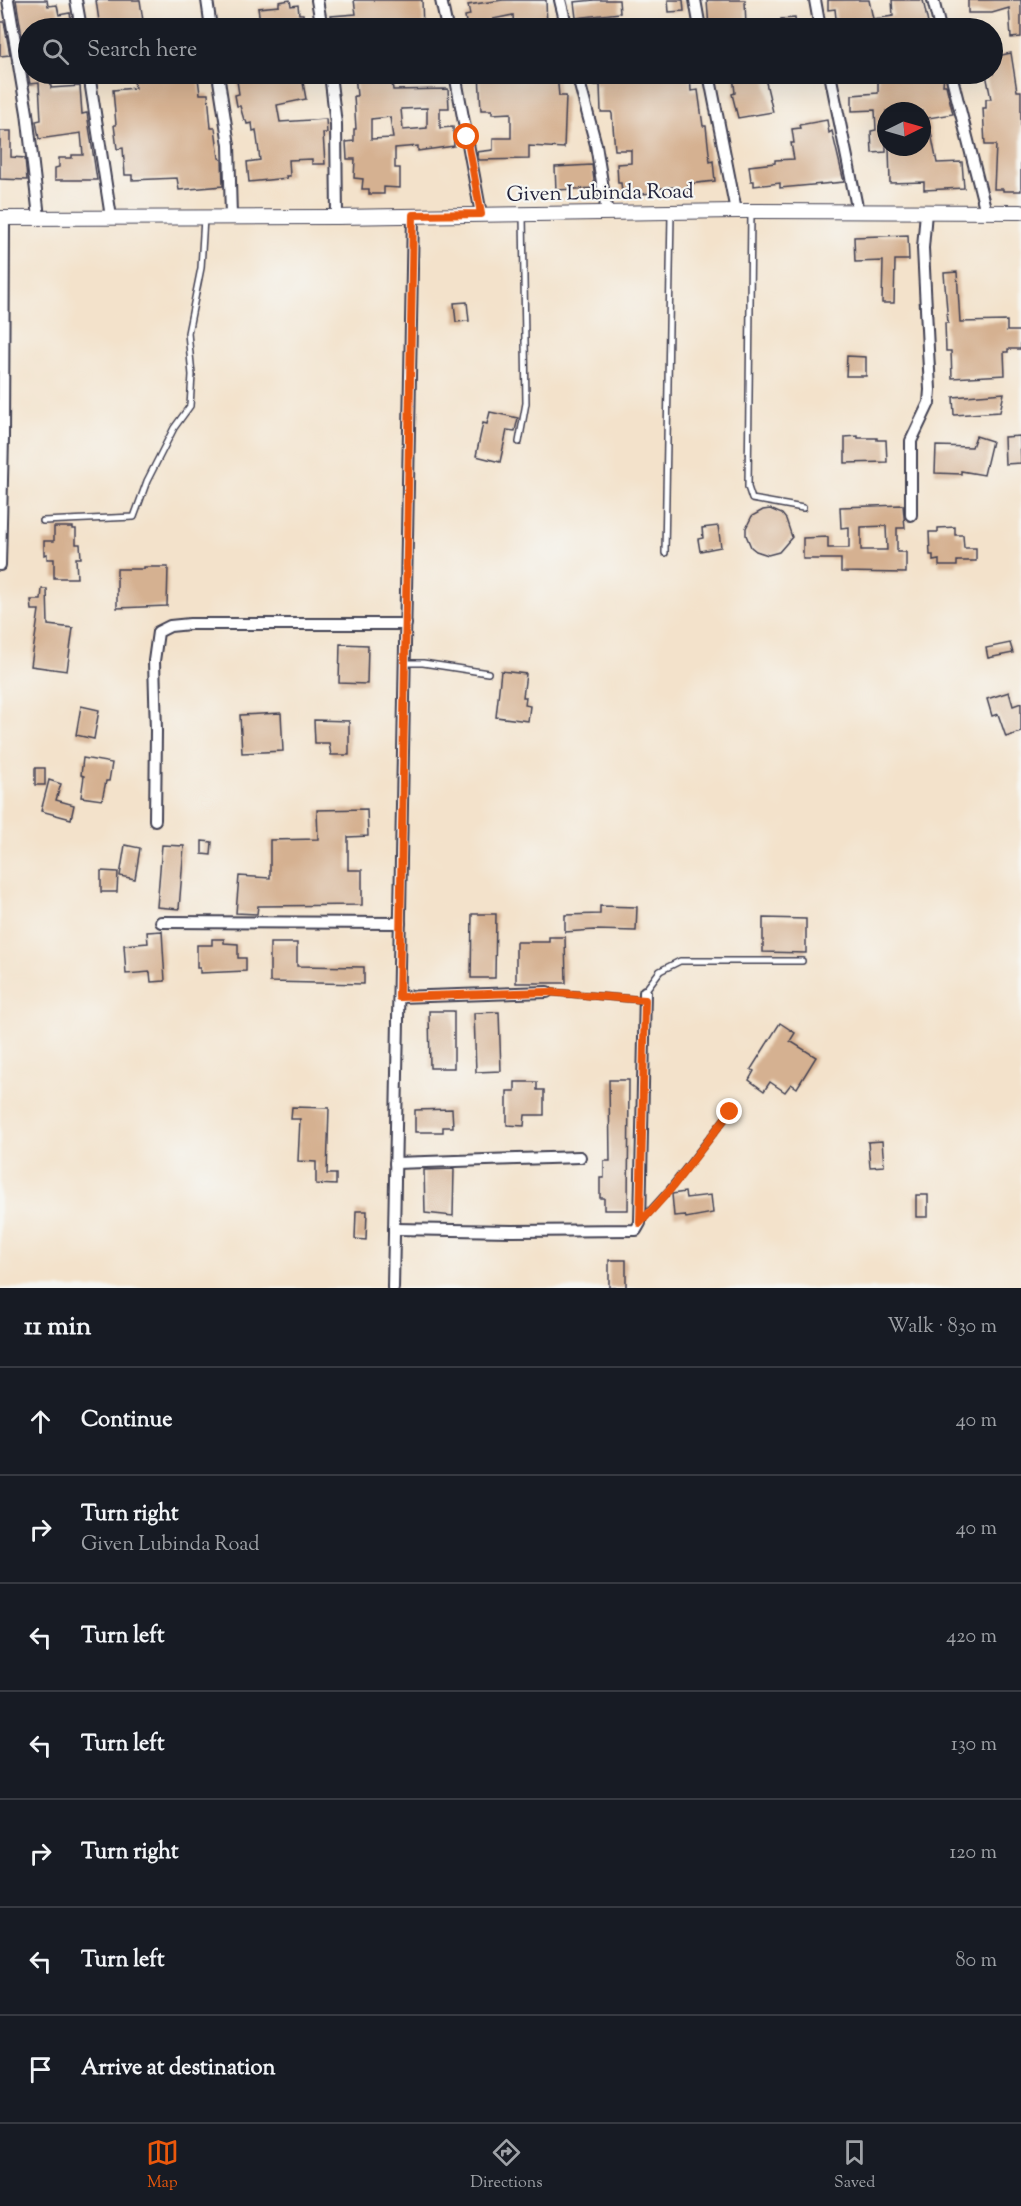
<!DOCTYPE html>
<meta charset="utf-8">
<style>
:root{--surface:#171b24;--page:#242831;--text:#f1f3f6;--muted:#9ea1a6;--line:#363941;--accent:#ea580c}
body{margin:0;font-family:"Sorts Mill Goudy",serif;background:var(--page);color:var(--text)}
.compass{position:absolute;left:877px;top:102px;width:54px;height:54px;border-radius:50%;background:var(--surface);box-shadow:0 6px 24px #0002;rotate:85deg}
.stop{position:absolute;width:18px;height:18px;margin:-14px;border:4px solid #ea580c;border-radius:50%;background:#fff}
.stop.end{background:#ea580c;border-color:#fff;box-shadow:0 2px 6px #0008}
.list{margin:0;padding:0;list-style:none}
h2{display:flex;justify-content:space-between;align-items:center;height:78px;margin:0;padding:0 24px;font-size:26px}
h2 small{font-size:20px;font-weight:400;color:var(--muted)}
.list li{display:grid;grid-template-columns:39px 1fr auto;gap:18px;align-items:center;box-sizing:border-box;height:108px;padding:0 24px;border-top:2px solid var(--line)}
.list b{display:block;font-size:22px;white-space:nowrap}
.list p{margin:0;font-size:20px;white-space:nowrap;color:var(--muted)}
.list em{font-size:20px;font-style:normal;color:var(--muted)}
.icon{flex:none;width:33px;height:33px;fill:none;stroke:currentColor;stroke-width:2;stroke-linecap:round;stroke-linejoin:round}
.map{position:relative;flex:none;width:1021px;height:1288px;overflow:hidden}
.search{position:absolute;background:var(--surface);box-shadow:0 6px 24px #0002;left:18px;right:18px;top:18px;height:66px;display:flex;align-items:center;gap:15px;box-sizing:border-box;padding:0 21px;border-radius:33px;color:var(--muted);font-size:22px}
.sheet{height:834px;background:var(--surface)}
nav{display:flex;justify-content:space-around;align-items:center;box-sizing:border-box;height:84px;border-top:2px solid var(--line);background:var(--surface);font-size:16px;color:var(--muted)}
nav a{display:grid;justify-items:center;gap:3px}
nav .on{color:var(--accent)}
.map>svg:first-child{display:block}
.building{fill:#d5b191;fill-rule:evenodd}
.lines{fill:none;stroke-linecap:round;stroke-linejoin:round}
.service-casing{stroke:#413f51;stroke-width:8}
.minor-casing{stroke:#413f51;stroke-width:14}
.tertiary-casing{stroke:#413f51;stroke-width:16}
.service{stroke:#fff;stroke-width:5}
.minor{stroke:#fff;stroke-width:10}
.tertiary{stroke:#fff;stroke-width:14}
.route{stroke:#ea580c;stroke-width:8}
.labels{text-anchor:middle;stroke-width:4.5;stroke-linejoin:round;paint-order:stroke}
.street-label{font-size:21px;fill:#22223b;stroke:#f6f6f2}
</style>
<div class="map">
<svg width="1021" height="1288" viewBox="0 0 1021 1288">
<rect width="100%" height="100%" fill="#f6f6f2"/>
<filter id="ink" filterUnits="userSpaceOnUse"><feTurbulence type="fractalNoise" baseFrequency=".0167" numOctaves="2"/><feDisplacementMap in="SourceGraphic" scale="12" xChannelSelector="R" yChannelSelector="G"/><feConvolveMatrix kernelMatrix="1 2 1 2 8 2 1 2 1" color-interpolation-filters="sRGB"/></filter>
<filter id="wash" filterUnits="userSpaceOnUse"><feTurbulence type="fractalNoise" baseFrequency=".008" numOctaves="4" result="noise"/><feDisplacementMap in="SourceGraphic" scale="24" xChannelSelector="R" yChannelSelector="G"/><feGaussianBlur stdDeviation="1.35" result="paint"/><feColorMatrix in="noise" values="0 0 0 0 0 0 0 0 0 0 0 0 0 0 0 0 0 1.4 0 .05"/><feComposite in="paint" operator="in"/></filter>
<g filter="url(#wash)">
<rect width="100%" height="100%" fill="#f3e2cb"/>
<g id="blocks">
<g class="building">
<path d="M16,0H47L48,6L57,5L59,15L70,13L72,28H28V54H25Z"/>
<path d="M96,0H140L144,28H100Z"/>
<path d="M290,0L291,6L298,5L299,14H303L304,26L261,28L258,8L279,6V2Z"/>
<path d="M354,0H422L423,28H332L331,16L356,14Z"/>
<path d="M503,0H546L547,28H514L513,15L493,19L494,28H467L465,16L470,15L468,5Z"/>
<path d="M594,0H619L620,13L576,18L574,2Z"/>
<path d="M668,0H683L684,11L669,12Z"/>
<path d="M707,0H745L746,28H709Z"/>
<path d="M828,0H869L873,19L893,16L892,0H923L929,28H837L835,9L828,10Z"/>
<path d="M968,0H1021V37L1011,38L1009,8L992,13H968Z"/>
<path d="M795,18L796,28H782L781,19Z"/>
<path d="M0,22H4L10,55L0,56Z"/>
<path d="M1011,53L1017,91H1021V191H1003V189H994L996,145H985L983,108H986V99H991L986,74H993V57Z"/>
<path d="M28,74H50L51,88L80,86L82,114L87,113L97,180H55V168L59,167V158H72V155H83L81,133L39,139L36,121L41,120L39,83L30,84Z"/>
<path d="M133,74H190L191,79L198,78L200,94H208L211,128H215L219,158L222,160L223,186L179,190L177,178L132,180V175H125L123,148L117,149L114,125H116L113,90L135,88Z"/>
<path d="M236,74H297L298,78L302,77L306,99L277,105L280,122L326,119L327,133H323L325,164H312V159L289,160L290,176H286L287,178L249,182L247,162L260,160L256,130L253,131L252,123L247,124L246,120H244L240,106H237L235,95L239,94Z"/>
<path d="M355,74H391L393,90L448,89L449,108H440V128L453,127L454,146L418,151V146L395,148V168H400V188L384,187V194H369V189H362L363,179L354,178L355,159H347L346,142L354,141V129H356L354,96H357ZM427,108V128L403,130L401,109ZM390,117L393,138L371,139V119Z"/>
<path d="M479,74H557L559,96H566L564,148L529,146V159L479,160L477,152L493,150V138H511V113L492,114V110H481Z"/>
<path d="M593,74H690L691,91L698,90L703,126H706L710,162L713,161L715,181L688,184L689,193L675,194L674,187L653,189V193L629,195L628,190L622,191L621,183H618L617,164L631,163V150H615L612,114L611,112H601L600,85H595Z"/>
<path d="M742,74H764L773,112L738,118L732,94L735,93L733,75Z"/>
<path d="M878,74H944L943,85H946L953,114L928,118L937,163L962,162L964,188L924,190V182L890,183L889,147H922V111H886V152L872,153L871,131L876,130L875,110L852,111V95L878,93Z"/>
<path d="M827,120L829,133L832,131L844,182L780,188V183L754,186V181H751L749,166L775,163V160L794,159L791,143H794L792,129L800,128L799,125Z"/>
<path d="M0,131H11V157L25,158L27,180L0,179Z"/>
<path d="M592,165L595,188L556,190L555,167Z"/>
<path d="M908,235L909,260H895L894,303H882L883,261L855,262L854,237Z"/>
<path d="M957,272L960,322L1007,321V331H1021V349H1008V352H1004L1005,375L952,378L951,351H946L945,323H948L944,273Z"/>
<path d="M467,302L469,321L456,322L454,303Z"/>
<path d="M847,356L866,357V376H846Z"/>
<path d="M1004,393L1000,412L954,415L953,397Z"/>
<path d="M490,412L518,418L515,431L507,430L500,462L476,456L483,423L487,424Z"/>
<path d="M858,436V438H877V440H886L887,462L845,463V437Z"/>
<path d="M976,436L992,441L984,475L961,471V474L935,473L936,446L972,447Z"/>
<path d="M1020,436L1021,463L1005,464L1004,437Z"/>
<path d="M903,505L905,528H897V552H906V573L841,572V559H803V538L828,537V548H849V527L841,528L840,507ZM886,526L887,550H861V527Z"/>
<path d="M770,509L782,514L786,519L792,537L779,552L768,555L756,551L751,547L746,535V528L752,516L763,510Z"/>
<path d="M718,526L721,547L700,551L698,539L703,538L702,528Z"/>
<path d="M54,527H73V529H76V544H80L81,558H76L77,578H54V559H47V554L44,555V541H54Z"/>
<path d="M955,527V535H963L964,548H976V561H957V566H939V560L933,561V555H930L929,532H938V528Z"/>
<path d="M144,567H168L167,606L117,608V569H144Z"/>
<path d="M42,589H47L48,625L73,628L67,671L31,666L39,610H32L31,600H41Z"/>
<path d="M1010,643L1013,653L988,658L986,648Z"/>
<path d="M340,644L368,645L367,684L339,683Z"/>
<path d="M501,671L526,674L523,697H526L525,705L530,706L528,721L496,717Z"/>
<path d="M1009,692L1013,706L1021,703V732L1006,737L998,714L992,716L987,699Z"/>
<path d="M81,706L99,710L94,739L76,735Z"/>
<path d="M281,713L283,751L242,753L240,715Z"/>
<path d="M314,720L349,721V755H331L329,743H315Z"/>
<path d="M83,758L112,763L109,781H106L102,800L81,797L84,776L81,775Z"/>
<rect x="35" y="768" width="10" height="17"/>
<path d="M49,780L61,784L56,800L74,805L71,819L41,811Z"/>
<path d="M367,809L368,836L348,837V870H362V905L258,906L257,914L236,913L239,876L270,878V840L318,839L317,810Z"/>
<path d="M202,841L212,842L211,855L202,854Z"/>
<path d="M125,845L140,848L135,879L120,876Z"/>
<path d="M162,845L184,846L179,909L157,907Z"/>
<path d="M101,871L118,872L117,892H101Z"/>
<path d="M600,906L637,907L636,931L594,930L565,932V915L600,914Z"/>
<path d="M472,914H496L495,978H471Z"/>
<path d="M763,918L806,919V953L763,952Z"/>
<path d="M162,931L165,981L151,982L150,972L126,974L124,945L148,943L147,932Z"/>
<path d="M549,937H565L566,983H516V942H549Z"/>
<path d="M212,939H224V943L238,944V958H246V971L200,973V968H197V945H212Z"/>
<path d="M270,943H297V966L364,967V984L270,982Z"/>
<path d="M429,1011H454V1068H430Z"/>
<path d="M499,1012L501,1071L476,1072L474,1013Z"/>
<path d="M780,1023L795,1033L790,1041L816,1057L797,1088L791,1084L785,1092L770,1082L764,1091L749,1080L754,1071L751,1069Z"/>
<path d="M609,1080H629L628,1210H604V1198H600V1178H604V1161H610Z"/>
<path d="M515,1082H537V1090H544V1115H525L524,1126L507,1125V1091H515Z"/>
<path d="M292,1107L329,1108L327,1174H336V1185L316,1184V1162L298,1161L300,1119H291Z"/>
<path d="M452,1109L453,1127H443V1132H415V1110Z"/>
<path d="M882,1141L884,1166L870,1167L868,1142Z"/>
<path d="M454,1169L453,1216L425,1213L424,1170Z"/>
<path d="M685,1192L686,1198L711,1195L713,1213L686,1218L685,1215L674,1216L672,1194Z"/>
<rect x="916" y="1195" width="12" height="22"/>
<path d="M356,1211H367L366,1240L355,1239Z"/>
<rect x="609" y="1260" width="17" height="28"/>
</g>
</g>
</g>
<g filter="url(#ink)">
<use href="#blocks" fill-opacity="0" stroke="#413f51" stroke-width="1.5"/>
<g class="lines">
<defs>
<g id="service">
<path d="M751,213L748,487L752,499L803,508"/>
<path d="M519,442L526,403L523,215"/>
<path d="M43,521L134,517L147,481L174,428L190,406L192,375L188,333L201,268L204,218"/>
<path d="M665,553L671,214"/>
<path d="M405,663H423L488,673"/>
<path d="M645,991L660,971L680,961H802"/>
<path d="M548,992L645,1000"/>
<path d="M641,1221L668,1191L730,1112"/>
</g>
<g id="minor">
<path d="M8,0L27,113L39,217"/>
<path d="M76,0L81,28"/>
<path d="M207,0L211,28"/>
<path d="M317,0L322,28"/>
<path d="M441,0L447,28"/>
<path d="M560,0L567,28"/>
<path d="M695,0L700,28"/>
<path d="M815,0L820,28"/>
<path d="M933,0L940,28"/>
<path d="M89,74L111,217"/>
<path d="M218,74L229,145L231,216"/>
<path d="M330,74L336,124L337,217"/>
<path d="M455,74L481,214"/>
<path d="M577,74L596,145L607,213"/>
<path d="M709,74L736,211"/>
<path d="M830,74L858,212"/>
<path d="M951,74L986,212"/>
<path d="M911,515V441L929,403L930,390L923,248L926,212"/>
<path d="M0,565L3,438L4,218"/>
<path d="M155,820L156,731L154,661L158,632L170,626L190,624H406"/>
<path d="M161,922L400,923"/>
<path d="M399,997L547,992"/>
<path d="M395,1163L580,1157"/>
<path d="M394,1229L512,1231L636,1230L640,1223L645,992"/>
<path d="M393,1288L413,215"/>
</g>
<path id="tertiary" d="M0,218L337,217L736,211L1021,212"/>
</defs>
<use href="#service" class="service-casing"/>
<use href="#minor" class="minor-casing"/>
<use href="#tertiary" class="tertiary-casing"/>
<use href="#service" class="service"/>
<use href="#minor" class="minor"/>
<use href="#tertiary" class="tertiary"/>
</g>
</g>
<g class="lines" filter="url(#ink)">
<path class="route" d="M467,137L481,214L413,215L399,997L547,992L645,1000L640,1223L669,1191L730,1112"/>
</g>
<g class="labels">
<g class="street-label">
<text transform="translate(600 192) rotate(-1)" y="7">Given Lubinda Road</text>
</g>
</g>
</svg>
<svg class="compass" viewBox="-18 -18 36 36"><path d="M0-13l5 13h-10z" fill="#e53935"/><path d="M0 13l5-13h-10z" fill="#9ea1a6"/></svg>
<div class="stop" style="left:467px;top:137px"></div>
<div class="stop end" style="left:730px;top:1112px"></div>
<div class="search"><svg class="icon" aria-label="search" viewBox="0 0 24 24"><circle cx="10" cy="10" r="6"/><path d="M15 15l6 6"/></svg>Search here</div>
</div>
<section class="sheet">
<h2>11 min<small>Walk · 830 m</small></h2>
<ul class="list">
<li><svg class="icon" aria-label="ahead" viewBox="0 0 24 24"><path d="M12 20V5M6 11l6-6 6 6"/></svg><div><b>Continue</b></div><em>40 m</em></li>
<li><svg class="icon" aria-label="right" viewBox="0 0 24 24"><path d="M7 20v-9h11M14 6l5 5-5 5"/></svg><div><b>Turn right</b><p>Given Lubinda Road</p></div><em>40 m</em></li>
<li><svg class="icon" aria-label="left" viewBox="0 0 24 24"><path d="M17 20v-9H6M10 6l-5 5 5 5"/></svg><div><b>Turn left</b></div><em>420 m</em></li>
<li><svg class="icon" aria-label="left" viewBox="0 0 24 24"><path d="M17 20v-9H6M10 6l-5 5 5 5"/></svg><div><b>Turn left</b></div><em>130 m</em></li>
<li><svg class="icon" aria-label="right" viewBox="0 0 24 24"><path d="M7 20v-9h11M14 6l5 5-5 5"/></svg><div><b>Turn right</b></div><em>120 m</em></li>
<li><svg class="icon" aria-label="left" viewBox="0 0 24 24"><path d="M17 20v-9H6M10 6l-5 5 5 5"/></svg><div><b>Turn left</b></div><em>80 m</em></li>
<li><svg class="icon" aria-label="arrive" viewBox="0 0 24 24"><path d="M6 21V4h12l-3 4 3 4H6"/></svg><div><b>Arrive at destination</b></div></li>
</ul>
</section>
<nav>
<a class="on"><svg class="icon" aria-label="map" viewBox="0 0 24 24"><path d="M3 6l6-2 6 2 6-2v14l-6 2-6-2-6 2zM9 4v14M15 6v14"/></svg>Map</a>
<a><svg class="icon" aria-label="directions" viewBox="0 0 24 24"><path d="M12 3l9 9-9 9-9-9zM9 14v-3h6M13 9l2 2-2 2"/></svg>Directions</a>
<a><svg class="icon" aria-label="saved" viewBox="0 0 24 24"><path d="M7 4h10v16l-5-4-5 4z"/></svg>Saved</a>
</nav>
